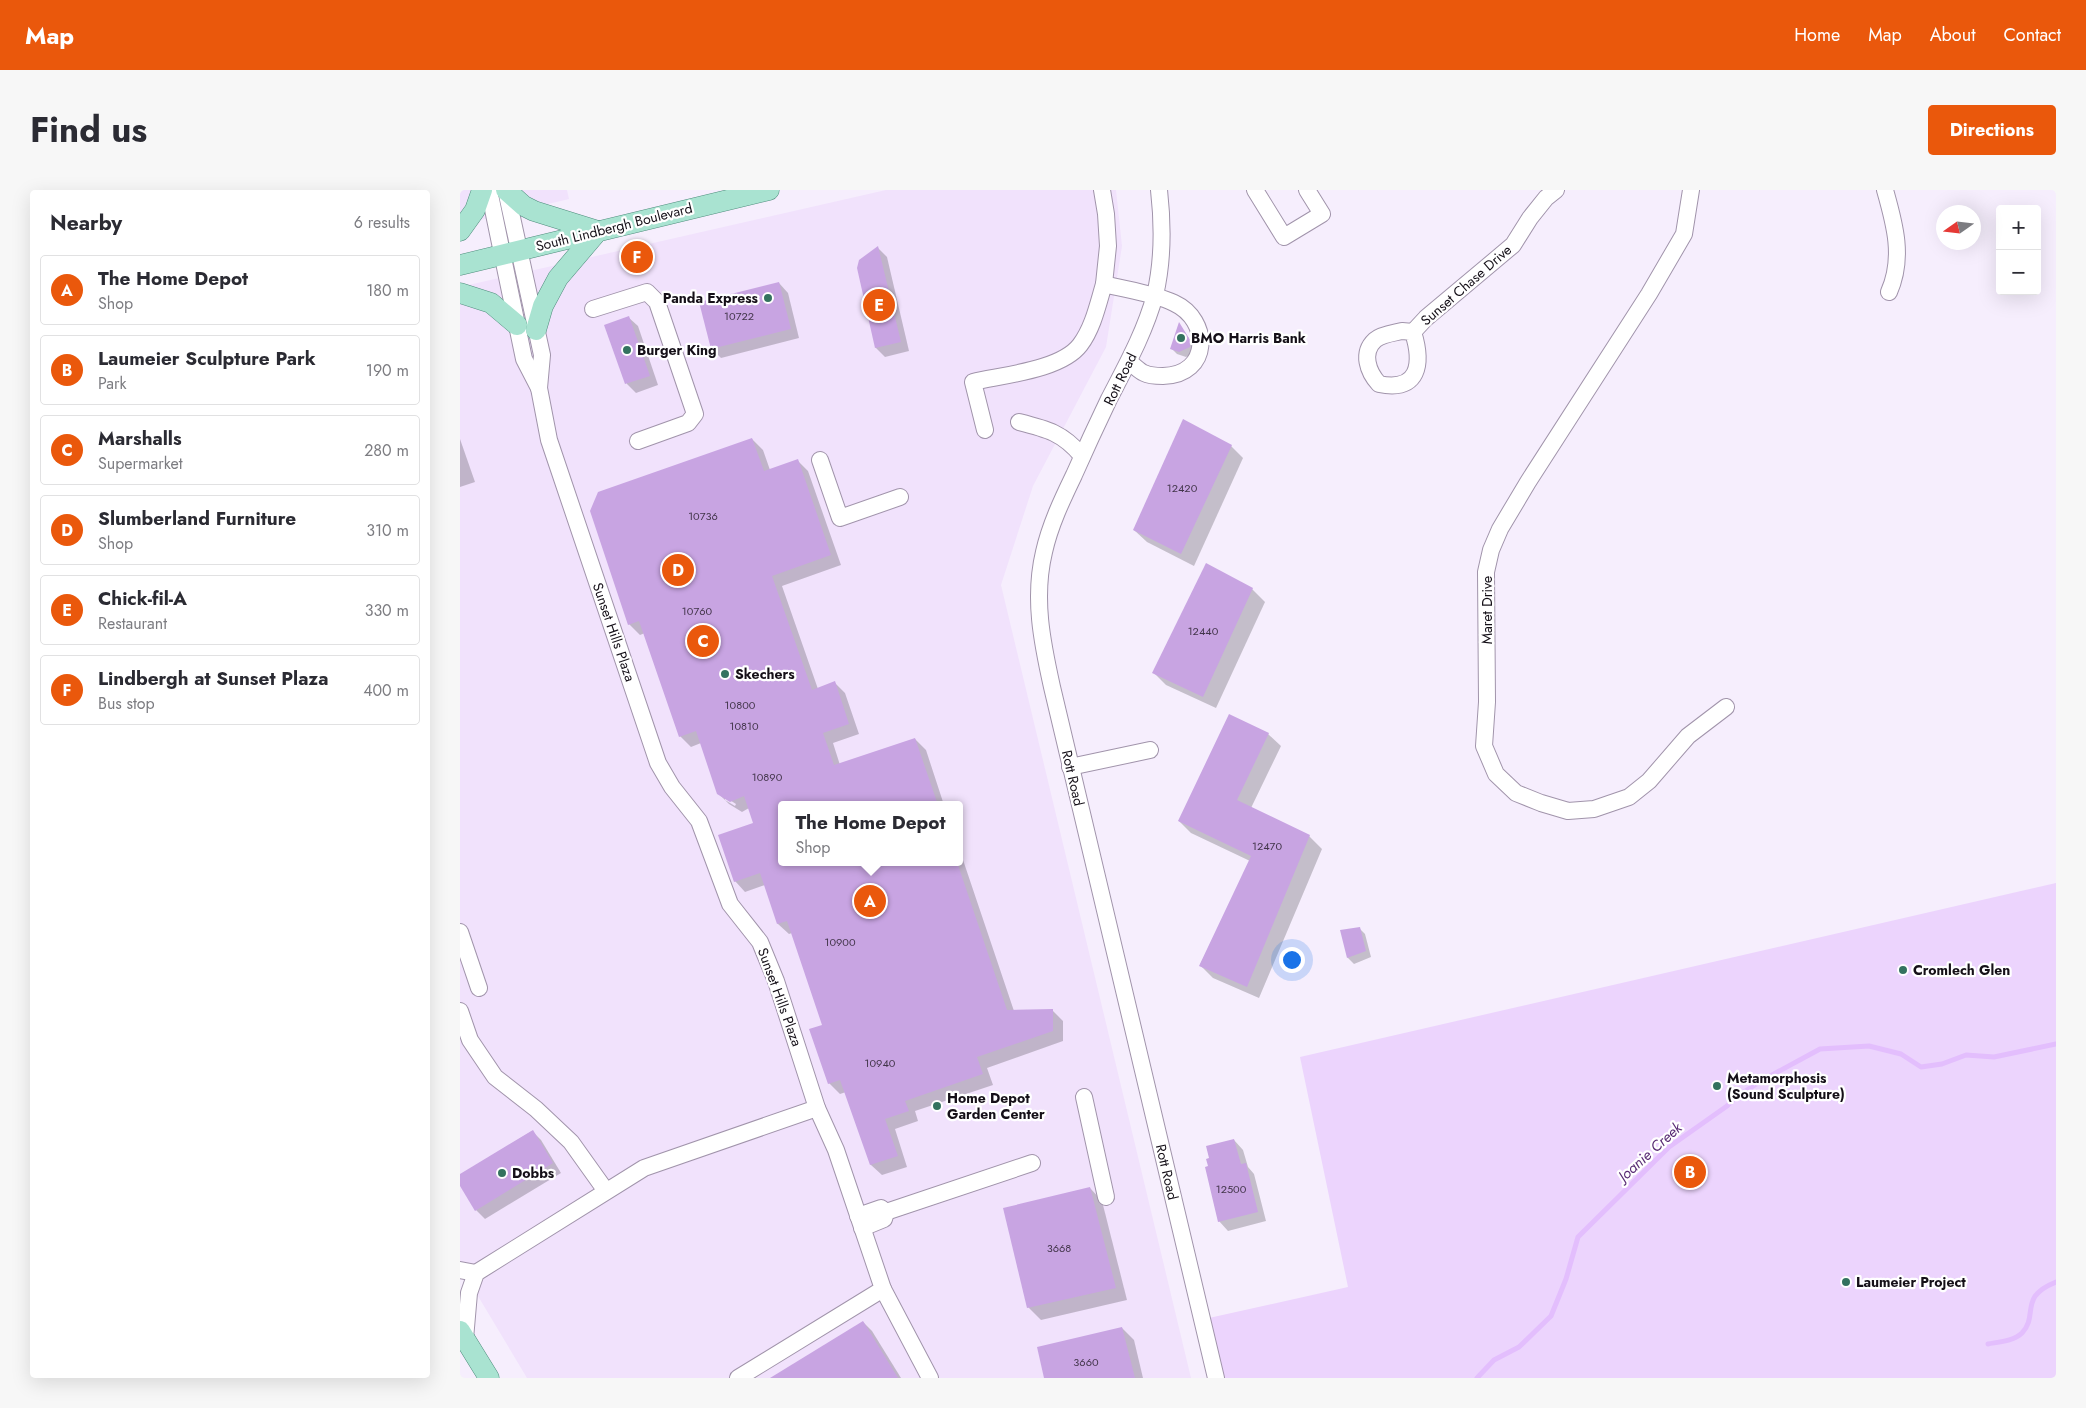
<!DOCTYPE html>
<meta charset="utf-8">
<style>
:root{--surface:#fff;--page:#f7f7f7;--text:#2b2b33;--muted:#7c7c81;--line:#e1e1e2;--accent:#ea580c}
body{margin:0;font-family:Jost,sans-serif;background:var(--page);color:var(--text)}
.controls{position:absolute;right:15px;top:15px;display:grid;overflow:hidden;border-radius:5px;box-shadow:0 5px 20px #0002}
.controls button{width:45px;height:45px;display:grid;place-items:center;padding:0;border:0;border-bottom:1px solid var(--line);background:var(--surface);color:var(--text);font:25px sans-serif}
.compass{position:absolute;left:1476px;top:15px;width:45px;height:45px;border-radius:50%;background:var(--surface);box-shadow:0 5px 20px #0002;rotate:256deg}
.you{position:absolute;left:831px;top:769px;width:18px;height:18px;margin:-12px;border:4px solid #fff;border-radius:50%;background:#1a73e8;box-shadow:0 0 0 8px #1a73e833}
.badge{display:grid;place-items:center;width:32px;height:32px;border-radius:50%;background:var(--accent);color:#fff;font-size:16px;font-weight:700}
.pin{position:absolute;translate:-50% -50%;border:2px solid #fff;box-shadow:0 1px 5px #0006}
.popup{position:absolute;left:318px;top:611px;width:185px;height:65px;box-sizing:border-box;display:grid;place-content:center;border-radius:5px;background:var(--surface);filter:drop-shadow(0 1px 4px #0005);font-size:16px;white-space:nowrap;color:var(--muted)}
.popup b{font-size:19px;color:var(--text)}
.popup::after{content:'';position:absolute;left:50%;top:100%;margin-left:-10px;border:10px solid transparent;border-top-color:var(--surface)}
.list{margin:0;padding:0;list-style:none}
h2{display:flex;justify-content:space-between;align-items:center;height:65px;margin:0;padding:0 20px;font-size:21px}
h2 small{font-size:16px;font-weight:400;color:var(--muted)}
.list li{display:grid;grid-template-columns:32px 1fr auto;gap:15px;align-items:center;box-sizing:border-box;height:70px;margin:0 10px 10px;padding:0 10px;border:1px solid var(--line);border-radius:5px}
.list b{display:block;font-size:19px;white-space:nowrap}
.list p{margin:0;font-size:16px;white-space:nowrap;color:var(--muted)}
.list em{font-size:16px;font-style:normal;color:var(--muted)}
.map{position:relative;flex:none;width:1596px;height:1188px;overflow:hidden;border-radius:5px}
header{display:flex;align-items:center;gap:30px;box-sizing:border-box;height:70px;padding:0 25px;background:var(--accent);color:#fff}
header strong{font-size:24px}
nav{display:flex;gap:28px;margin-inline-start:auto;font-size:18px}
.intro{display:flex;align-items:center;justify-content:space-between;box-sizing:border-box;height:120px;padding:0 30px}
h1{margin:0;font-size:35px}
.button{padding:12px 22px;border-radius:5px;background:var(--accent);color:#fff;font-size:18px;font-weight:700}
main{display:flex;gap:30px;padding:0 30px}
aside{flex:1;background:var(--surface);border-radius:5px;box-shadow:0 5px 20px #0002}
.map>svg:first-child{display:block}
.built{fill:#f1e2fc;fill-rule:evenodd}
.green{fill:#ecd4fd}
.shadow{fill:#0003;fill-rule:evenodd}
.lines{fill:none;stroke-linecap:round;stroke-linejoin:round}
.stream{stroke:#e3befd;stroke-width:5}
.building{fill:#c8a4e2}
.minor-casing{stroke:#a194ab;stroke-width:18}
.major-casing{stroke:#508d7d;stroke-width:21}
.minor{stroke:#fff;stroke-width:16}
.major{stroke:#a9e3d1;stroke-width:20}
.poi-dot{fill:#33725f;stroke:#fff;stroke-width:2}
.labels{text-anchor:middle;stroke-width:4.5;stroke-linejoin:round;paint-order:stroke}
.number-label{font-size:11px;fill:#42354a}
.street-label{font-size:14px;fill:#151018;stroke:#fff}
.poi-label{font-size:14px;font-weight:bold;fill:#151018;stroke:#fff;text-anchor:start}
.water-label{font-size:15px;font-style:italic;fill:#5a2d75;stroke:#fff}
</style>
<header>
<strong>Map</strong>
<nav><a>Home</a><a>Map</a><a>About</a><a>Contact</a></nav>
</header>
<div class="intro"><h1>Find us</h1><a class="button">Directions</a></div>
<main>
<aside>
<h2>Nearby<small>6 results</small></h2>
<ul class="list">
<li><span class="badge">A</span><div><b>The Home Depot</b><p>Shop</p></div><em>180 m</em></li>
<li><span class="badge">B</span><div><b>Laumeier Sculpture Park</b><p>Park</p></div><em>190 m</em></li>
<li><span class="badge">C</span><div><b>Marshalls</b><p>Supermarket</p></div><em>280 m</em></li>
<li><span class="badge">D</span><div><b>Slumberland Furniture</b><p>Shop</p></div><em>310 m</em></li>
<li><span class="badge">E</span><div><b>Chick-fil-A</b><p>Restaurant</p></div><em>330 m</em></li>
<li><span class="badge">F</span><div><b>Lindbergh at Sunset Plaza</b><p>Bus stop</p></div><em>400 m</em></li>
</ul>
</aside>
<div class="map">
<svg width="1596" height="1188" viewBox="0 0 1596 1188">
<rect width="100%" height="100%" fill="#f6eefd"/>
<g class="built">
<path d="M0,0H107L109,9L0,35Z"/>
<path d="M426,0H656L662,56L646,157L573,296L541,395L731,1188H67L0,1076V97ZM321,615H499V672H321Z"/>
</g>
<path class="green" d="M1596,693V1188H763L749,1128L888,1097L840,867Z"/>
<g class="shadow">
<path d="M418,58L427,67L449,161L425,167L416,158Z"/>
<path d="M319,93L328,103L339,148L261,168L252,159Z"/>
<path d="M168,127L178,136L198,195L176,203L167,194L146,136Z"/>
<path d="M720,135L735,157V163L726,167L717,164L711,158Z"/>
<path d="M0,249L15,292L0,297Z"/>
<path d="M292,249L303,260L310,280L338,271L348,281L381,375L322,396L358,499L375,493L385,503L399,544L373,553L380,575L455,549L466,560L484,615H321V672H499V658L554,821L592,820L603,831V851L527,878L533,895L455,921L458,931L435,939L447,977L422,985L411,975L386,902L380,904L369,893L364,835L332,743L329,744L318,734L305,695L285,702L275,691L294,633L289,618L282,622L269,614L258,603L241,553L231,557L220,546L185,443L180,445L169,434ZM265,607L276,614L275,616L265,610Z"/>
<path d="M771,256L783,268L734,376L687,352L674,340Z"/>
<path d="M746,375L792,399L805,412L756,518L706,495L694,483Z"/>
<path d="M808,544L821,556L791,618L849,646L862,659L799,808L753,788L740,775L790,671L731,643L719,631Z"/>
<path d="M899,738L905,744L911,767L894,774L888,768L882,741Z"/>
<path d="M72,941L81,950L101,983L25,1029L16,1020L0,994V985Z"/>
<path d="M774,950L783,960L788,977L794,984L806,1031L768,1041L759,1031Z"/>
<path d="M630,998L642,1011L667,1110L581,1130L568,1117Z"/>
<path d="M403,1132L412,1141L441,1188H313Z"/>
<path d="M662,1138L674,1150L683,1188H585L578,1158Z"/>
</g>
<g class="lines">
<g class="stream">
<path d="M1528,1154C1538,1152 1554,1151 1562,1143C1579,1125 1558,1107 1596,1092"/>
<path d="M1017,1188L1034,1170L1059,1157L1091,1126L1106,1089L1118,1047L1209,957L1267,916L1276,907L1301,891L1360,859L1409,856L1441,864L1461,877L1482,874L1506,865L1534,867L1596,854"/>
</g>
</g>
<g class="building">
<path d="M418,56L441,152L415,158L397,78L399,70Z"/>
<path d="M319,92L331,139L251,159L239,112Z"/>
<path d="M169,126L190,186L165,194L144,135Z"/>
<path d="M719,132L730,150V157L719,162L710,159Z"/>
<path d="M723,229L772,255L721,364L673,340Z"/>
<path d="M292,248L304,281L338,269L371,365L312,386L352,500L375,491L389,534L363,543L374,575L455,548L478,615H321V672H497L547,820L593,819V841L517,867L523,884L445,911L449,921L425,929L438,966L410,975L380,890L368,894L349,839L362,835L327,731L317,734L300,683L274,692L258,645L293,633L284,606L270,612L257,604L236,541L219,547L179,431L168,435L130,321L138,302Z"/>
<path d="M746,373L793,398L743,507L692,483Z"/>
<path d="M769,524L809,543L777,610L850,645L787,797L739,776L791,666L718,631Z"/>
<path d="M900,737L906,761L887,768L880,740Z"/>
<path d="M73,940L93,973L15,1021L0,996V984Z"/>
<path d="M774,949L781,974L786,973L798,1022L758,1032L745,977L748,976L746,969L749,968L746,956Z"/>
<path d="M630,997L656,1098L567,1118L543,1018Z"/>
<path d="M403,1131L438,1188H310Z"/>
<path d="M662,1137L675,1188H584L577,1157Z"/>
</g>
<g class="lines">
<defs>
<g id="minor">
<path d="M29,0L64,169L79,198"/>
<path d="M46,0L82,165L79,198L89,250L198,573L212,597L239,631L270,714L300,752L316,791L357,918L376,960L423,1099L278,1188"/>
<path d="M642,0L646,24L648,56L644,94"/>
<path d="M699,0C703,35 703,71 695,105C685,142 666,176 649,209C637,234 625,260 614,285C602,310 590,335 584,362C573,408 582,452 592,497L756,1188"/>
<path d="M795,0L824,47L862,24L847,0"/>
<path d="M1231,0L1224,44L1189,104L1068,292L1040,339L1031,360L1026,382L1027,512L1024,556L1036,584L1056,603L1081,613L1108,621L1134,619L1169,607L1189,591L1228,546L1266,517"/>
<path d="M1425,0C1435,35 1444,68 1429,102"/>
<path d="M133,119L187,102L197,112L235,224L228,233L178,251"/>
<path d="M942,141L953,142C963,174 959,202 919,194C908,182 901,163 915,150C922,144 934,143 942,141Z"/>
<path d="M953,142L966,128L1053,55L1070,28L1086,8L1096,0"/>
<path d="M559,232C587,239 603,243 622,266"/>
<path d="M525,240L513,192C543,185 601,180 620,155C633,138 638,114 644,94C667,100 693,103 714,113C751,130 751,185 703,186C697,186 690,186 684,183C679,181 674,175 669,172"/>
<path d="M360,270L380,328L440,307"/>
<path d="M610,577L690,560"/>
<path d="M0,742L19,798"/>
<path d="M0,821L10,850L35,887L76,919L111,952L146,1001"/>
<path d="M624,907L646,1007"/>
<path d="M426,1022L572,973"/>
<path d="M398,1026L421,1018L426,1022L424,1029L402,1038"/>
<path d="M0,1080L16,1083"/>
<path d="M423,1099L470,1188"/>
<path d="M5,1149L9,1103L16,1083L184,978L357,918"/>
</g>
<g id="major">
<path d="M46,0L64,16L74,21L138,41"/>
<path d="M0,41L15,20L22,0"/>
<path d="M0,75L309,0"/>
<path d="M0,103L31,113L57,135"/>
<path d="M76,140L83,116L98,88L138,41"/>
<path d="M0,1141L29,1188"/>
</g>
</defs>
<use href="#minor" class="minor-casing"/>
<use href="#major" class="major-casing"/>
<use href="#minor" class="minor"/>
<use href="#major" class="major"/>
</g>
<g class="poi-dot">
<circle cx="308" cy="108" r="5"/>
<circle cx="721" cy="148" r="5"/>
<circle cx="167" cy="160" r="5"/>
<circle cx="265" cy="484" r="5"/>
<circle cx="1443" cy="780" r="5"/>
<circle cx="1257" cy="896" r="5"/>
<circle cx="477" cy="916" r="5"/>
<circle cx="42" cy="983" r="5"/>
<circle cx="1386" cy="1092" r="5"/>
</g>
<g class="labels">
<g class="number-label">
<text x="279" y="130">10722</text>
<text x="722" y="302">12420</text>
<text x="243" y="330">10736</text>
<text x="237" y="425">10760</text>
<text x="743" y="445">12440</text>
<text x="280" y="519">10800</text>
<text x="284" y="540">10810</text>
<text x="307" y="591">10890</text>
<text x="807" y="660">12470</text>
<text x="380" y="756">10900</text>
<text x="420" y="877">10940</text>
<text x="771" y="1003">12500</text>
<text x="599" y="1062">3668</text>
<text x="626" y="1176">3660</text>
</g>
<g class="street-label">
<text transform="translate(154 37) rotate(-14)" y="5">South Lindbergh Boulevard</text>
<text transform="translate(1006 95) rotate(-41)" y="5">Sunset Chase Drive</text>
<text transform="translate(660 189) rotate(-64)" y="5">Rott Road</text>
<text transform="translate(1027 420) rotate(-90)" y="5">Maret Drive</text>
<text transform="translate(154 442) rotate(71)" y="5">Sunset Hills Plaza</text>
<text transform="translate(613 588) rotate(77)" y="5">Rott Road</text>
<text transform="translate(320 807) rotate(70)" y="5">Sunset Hills Plaza</text>
<text transform="translate(707 982) rotate(77)" y="5">Rott Road</text>
</g>
<g class="poi-label">
<text x="298" y="113" text-anchor="end">Panda Express</text>
<text x="731" y="153">BMO Harris Bank</text>
<text x="177" y="165">Burger King</text>
<text x="275" y="489">Skechers</text>
<text x="1453" y="785">Cromlech Glen</text>
<text x="1267" y="893">Metamorphosis<tspan x="1267" dy="16">(Sound Sculpture)</tspan></text>
<text x="487" y="913">Home Depot<tspan x="487" dy="16">Garden Center</tspan></text>
<text x="52" y="988">Dobbs</text>
<text x="1396" y="1097">Laumeier Project</text>
</g>
<g class="water-label">
<text transform="translate(1190 962) rotate(-42)" y="5">Joanie Creek</text>
</g>
</g>
</svg>
<div class="controls">
<button>+</button>
<button>−</button>
</div>
<svg class="compass" viewBox="-18 -18 36 36"><path d="M0-13l5 13h-10z" fill="#e53935"/><path d="M0 13l5-13h-10z" fill="#7c7c81"/></svg>
<div class="you"></div>
<div class="pin badge" style="left:410px;top:711px">A</div>
<div class="popup"><b>The Home Depot</b>Shop</div>
<div class="pin badge" style="left:1230px;top:982px">B</div>
<div class="pin badge" style="left:243px;top:451px">C</div>
<div class="pin badge" style="left:218px;top:380px">D</div>
<div class="pin badge" style="left:419px;top:115px">E</div>
<div class="pin badge" style="left:177px;top:67px">F</div>
</div>
</main>
